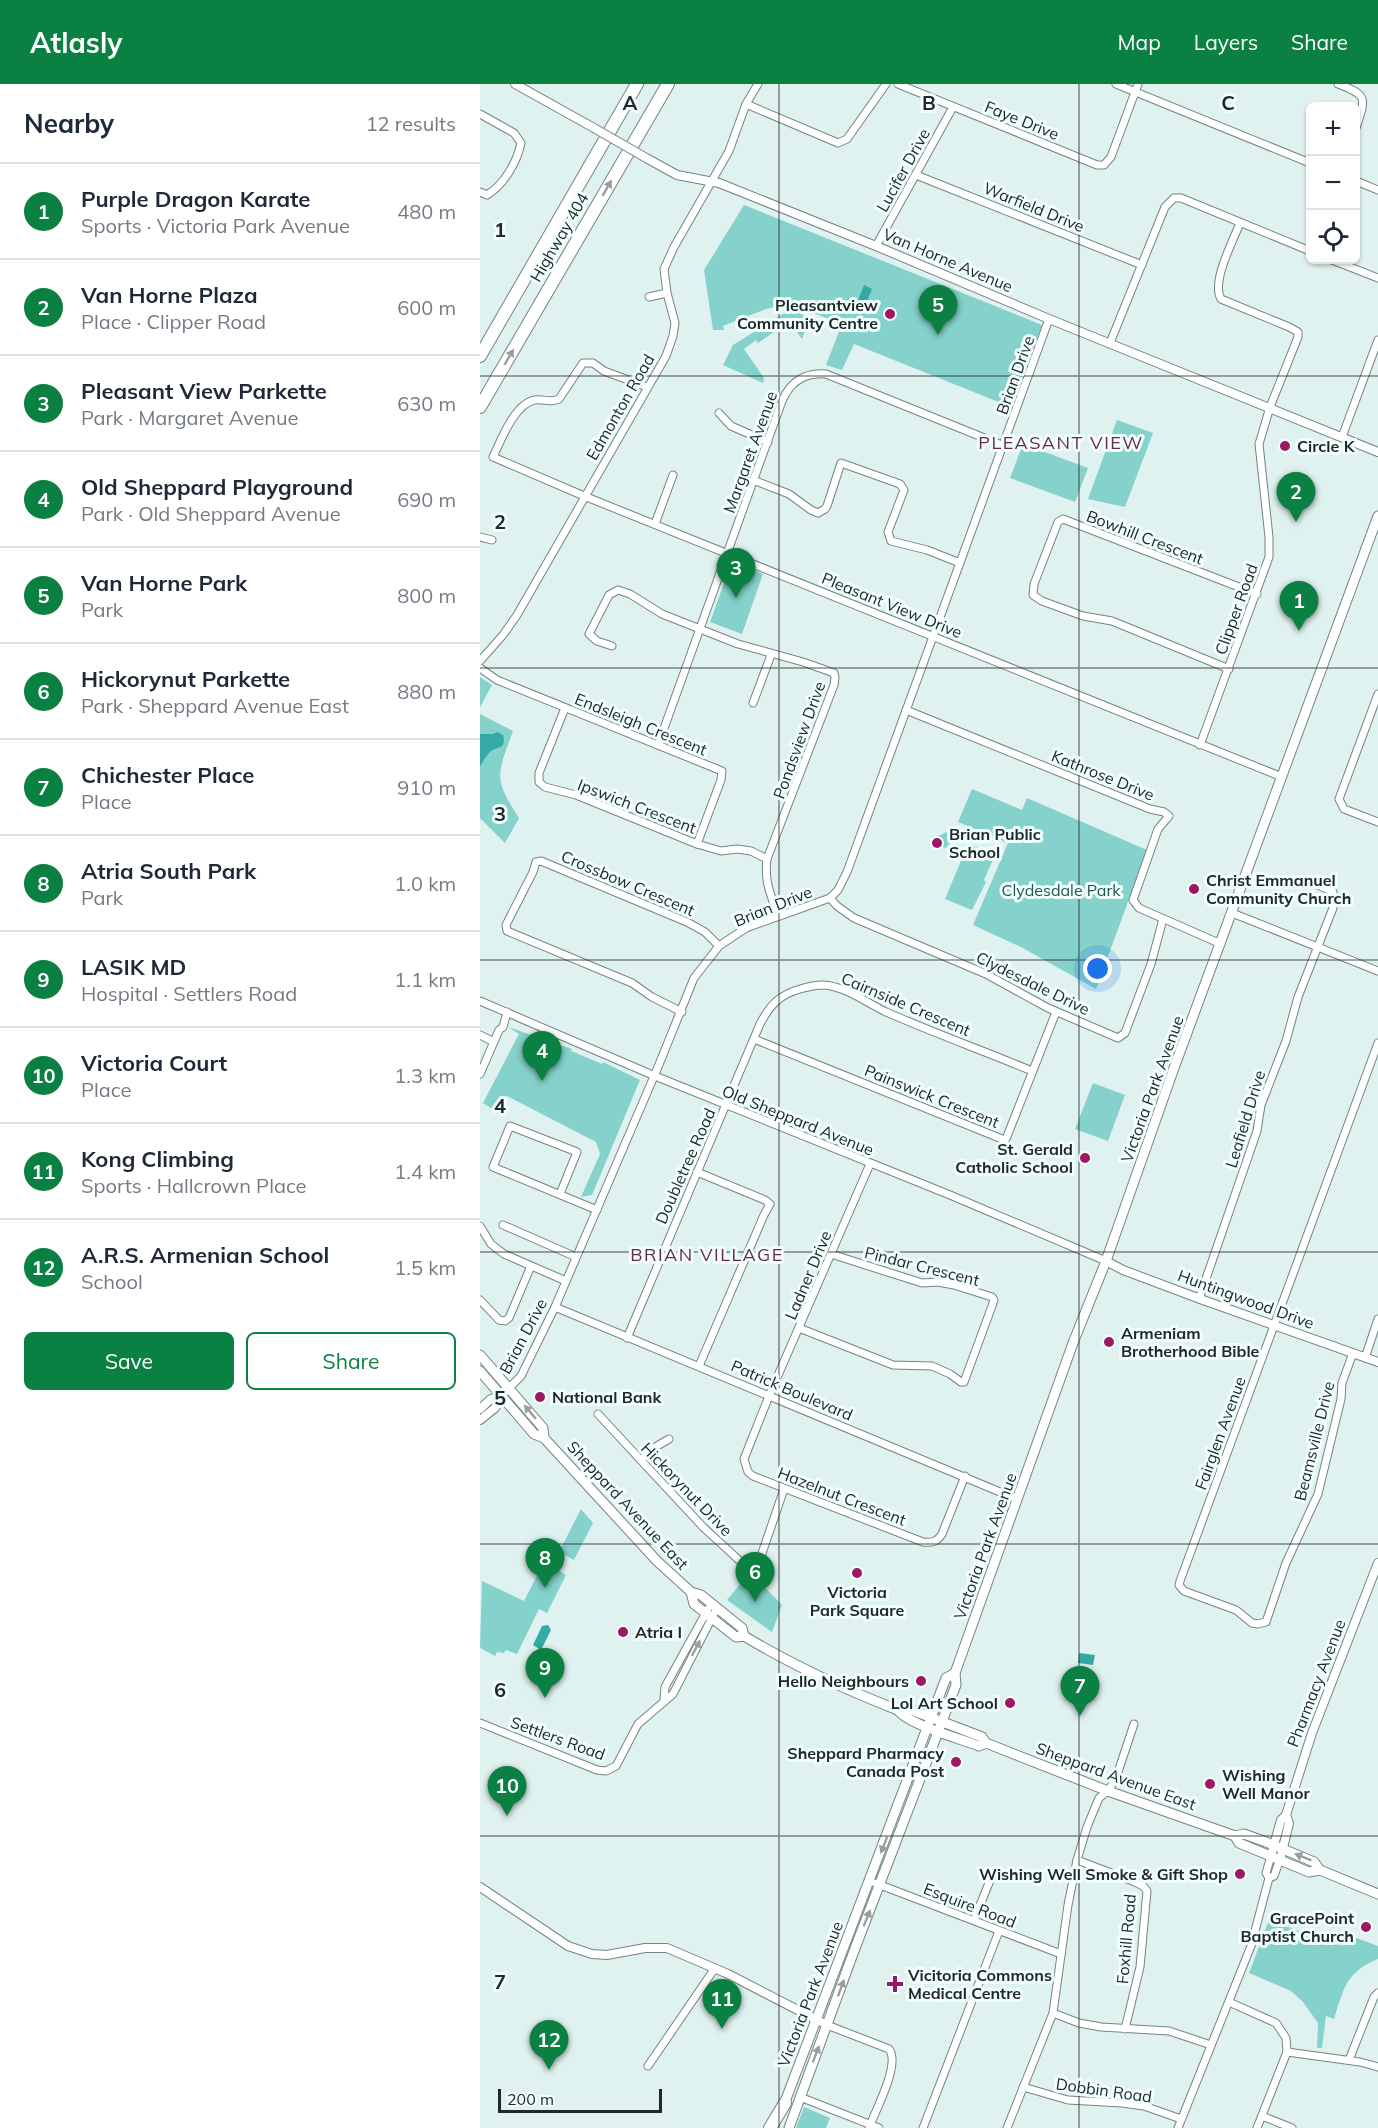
<!DOCTYPE html>
<meta charset="utf-8">
<style>
:root{--surface:#fff;--page:#f2f2f3;--text:#1f2937;--muted:#747a83;--line:#e0e1e3;--accent:#0b8043}
body{margin:0;font-family:Mulish,sans-serif;background:var(--page);color:var(--text)}
.controls{position:absolute;right:18px;top:18px;display:grid;overflow:hidden;border-radius:9px;box-shadow:0 2px 4px #0004}
.controls button{width:54px;height:54px;display:grid;place-items:center;padding:0;border:0;border-bottom:2px solid var(--line);background:var(--surface);color:var(--text);font:30px sans-serif}
.scale{position:absolute;left:18px;bottom:15px;width:164px;box-sizing:border-box;padding-left:6px;border:3px solid #222828;border-top:0;font-size:16px;line-height:21px;white-space:nowrap;color:#222828;-webkit-text-stroke:4px #f0fefd;paint-order:stroke}
.you{position:absolute;left:618px;top:885px;width:21px;height:21px;margin:-15px;border:4px solid #fff;border-radius:50%;background:#1a73e8;box-shadow:0 0 0 9px #1a73e833}
.badge{display:grid;place-items:center;width:39px;height:39px;border-radius:50%;background:var(--accent);color:#fff;font-size:20px;font-weight:700}
.pin{position:absolute;translate:-50% -50px;filter:drop-shadow(0 2px 3px #0008)}
.pin::after{content:'';position:absolute;top:32px;width:21px;height:18px;background:inherit;clip-path:polygon(0 0,100% 0,50% 100%)}
.list{margin:0;padding:0;list-style:none}
h2{display:flex;justify-content:space-between;align-items:center;height:78px;margin:0;padding:0 24px;font-size:26px}
h2 small{font-size:20px;font-weight:400;color:var(--muted)}
.list li{display:grid;grid-template-columns:39px 1fr auto;gap:18px;align-items:center;box-sizing:border-box;height:96px;padding:0 24px;border-top:2px solid var(--line)}
.list b{display:block;font-size:22px;white-space:nowrap}
.list p{margin:0;font-size:20px;white-space:nowrap;color:var(--muted)}
.list em{font-size:20px;font-style:normal;color:var(--muted)}
.actions{display:flex;gap:12px;padding:18px 24px}
.actions a{flex:1;padding:14px 0;border:2px solid var(--accent);border-radius:9px;text-align:center;font-size:21px;color:var(--accent)}
.actions .main{background:var(--accent);color:#fff}
.icon{flex:none;width:33px;height:33px;fill:none;stroke:currentColor;stroke-width:2;stroke-linecap:round;stroke-linejoin:round}
.map{position:relative;flex:none;width:898px;height:2044px;overflow:hidden}
header{display:flex;align-items:center;gap:36px;box-sizing:border-box;height:84px;padding:0 30px;background:var(--accent);color:#fff}
header strong{font-size:28px}
nav{display:flex;gap:33px;margin-inline-start:auto;font-size:21px}
main{display:flex}
aside{flex:1;background:var(--surface)}
.map>svg:first-child{display:block}
.green{fill:#85d1cb}
.water{fill:#35a9a3}
.lines{fill:none;stroke-linecap:round;stroke-linejoin:round}
.minor-casing{stroke:#738482;stroke-width:9}
.tertiary-casing{stroke:#738482;stroke-width:10}
.secondary-casing{stroke:#738482;stroke-width:11}
.motorway-casing{stroke:#738482;stroke-width:14}
.minor{stroke:#fff;stroke-width:7}
.tertiary{stroke:#fff;stroke-width:8}
.secondary{stroke:#fff;stroke-width:9}
.motorway{stroke:#fff;stroke-width:12}
.tertiary-bridge-casing{stroke:#738482;stroke-width:10;stroke-linecap:butt}
.tertiary-bridge{stroke:#fff;stroke-width:8}
.oneway{fill:#9c9e9e}
.grid{fill:none;stroke:#222828;stroke-width:1.5;stroke-opacity:0.55}
.poi-dot{fill:#9f1764;stroke:#f0fefd;stroke-width:2}
.labels{text-anchor:middle;stroke-width:6;stroke-linejoin:round;paint-order:stroke}
.street-label{font-size:16px;fill:#222828;stroke:#f0fefd}
.poi-label{font-size:16px;font-weight:bold;fill:#222828;stroke:#f0fefd;text-anchor:start}
.park-label{font-size:16px;fill:#245552;stroke:#f0fefd}
.neighbourhood-label{font-size:18px;letter-spacing:1.5px;fill:#6a2948;stroke:#f0fefd}
.grid-label{font-size:20px;text-anchor:middle;font-weight:bold;fill:#222828;stroke:#f0fefd;stroke-width:6;stroke-linejoin:round;paint-order:stroke}
</style>
<header>
<strong>Atlasly</strong>
<nav><a>Map</a><a>Layers</a><a>Share</a></nav>
</header>
<main>
<aside>
<h2>Nearby<small>12 results</small></h2>
<ul class="list">
<li><span class="badge">1</span><div><b>Purple Dragon Karate</b><p>Sports · Victoria Park Avenue</p></div><em>480 m</em></li>
<li><span class="badge">2</span><div><b>Van Horne Plaza</b><p>Place · Clipper Road</p></div><em>600 m</em></li>
<li><span class="badge">3</span><div><b>Pleasant View Parkette</b><p>Park · Margaret Avenue</p></div><em>630 m</em></li>
<li><span class="badge">4</span><div><b>Old Sheppard Playground</b><p>Park · Old Sheppard Avenue</p></div><em>690 m</em></li>
<li><span class="badge">5</span><div><b>Van Horne Park</b><p>Park</p></div><em>800 m</em></li>
<li><span class="badge">6</span><div><b>Hickorynut Parkette</b><p>Park · Sheppard Avenue East</p></div><em>880 m</em></li>
<li><span class="badge">7</span><div><b>Chichester Place</b><p>Place</p></div><em>910 m</em></li>
<li><span class="badge">8</span><div><b>Atria South Park</b><p>Park</p></div><em>1.0 km</em></li>
<li><span class="badge">9</span><div><b>LASIK MD</b><p>Hospital · Settlers Road</p></div><em>1.1 km</em></li>
<li><span class="badge">10</span><div><b>Victoria Court</b><p>Place</p></div><em>1.3 km</em></li>
<li><span class="badge">11</span><div><b>Kong Climbing</b><p>Sports · Hallcrown Place</p></div><em>1.4 km</em></li>
<li><span class="badge">12</span><div><b>A.R.S. Armenian School</b><p>School</p></div><em>1.5 km</em></li>
</ul>
<div class="actions"><a class="main">Save</a><a>Share</a></div>
</aside>
<div class="map">
<svg width="898" height="2044" viewBox="0 0 898 2044">
<rect width="100%" height="100%" fill="#e0f2f0"/>
<g class="green">
<path d="M264,121L562,241L531,323L374,260L362,286L346,281L362,240L310,220L286,225L243,242L244,246H233L224,186Z"/>
<path d="M313,226L323,231L328,238L322,255L309,238L278,259L276,256L264,265L284,294L283,299L243,281L253,261L303,230Z"/>
<path d="M637,336L673,349L645,423L608,415Z"/>
<path d="M543,360L608,384L595,418L530,394Z"/>
<path d="M252,477L283,490L262,550L230,538Z"/>
<path d="M0,593L12,601L0,623Z"/>
<path d="M0,630L33,647C17,691 13,694 39,734L25,759L0,734Z"/>
<path d="M492,705L542,726L547,714L667,766L616,905L541,863L493,841L528,759L478,738Z"/>
<path d="M469,747L472,756L466,764L458,761L456,753Z"/>
<path d="M488,760L515,771L504,796L506,798L492,826L465,815Z"/>
<path d="M28,943L92,965L91,967L122,980L123,978L160,996L112,1111L101,1113L120,1070L116,1058L27,1012L14,1026L3,1019L39,950Z"/>
<path d="M613,999L645,1011L628,1057L595,1045Z"/>
<path d="M101,1425L113,1439L94,1476L79,1468Z"/>
<path d="M64,1478L86,1491L67,1529L59,1525L37,1570L26,1566L24,1569L17,1568L15,1572L0,1564L2,1497L44,1517Z"/>
<path d="M274,1492L302,1521L292,1548L247,1516L266,1493Z"/>
<path d="M789,1836L857,1861L863,1849L898,1862V1875C866,1888 864,1904 854,1935L846,1932L842,1964H837L838,1939L823,1918L811,1907L769,1889Z"/>
<path d="M324,2023L350,2034L346,2044H316Z"/>
</g>
<g class="water">
<path d="M384,201L392,205L385,222L377,219Z"/>
<path d="M17,648L23,651C27,667 16,661 9,669C6,672 3,678 0,682V650H13Z"/>
<path d="M68,1541L71,1546L61,1566L53,1561L62,1542Z"/>
<path d="M599,1569L615,1571L613,1581L598,1579Z"/>
</g>
<g class="lines">
<defs>
<g id="minor">
<path d="M418,0L617,81H624L631,73L658,0"/>
<path d="M636,0L830,79"/>
<path d="M858,0C888,11 886,14 876,44"/>
<path d="M266,20L358,59L367,55L406,0"/>
<path d="M0,30L34,49L41,59C37,78 24,101 7,111L0,108"/>
<path d="M436,91L662,181"/>
<path d="M876,97L898,106"/>
<path d="M396,162L473,23"/>
<path d="M852,176L898,194"/>
<path d="M169,213L187,209"/>
<path d="M630,259L685,123L694,114H701L830,167"/>
<path d="M167,303L124,287L113,279H103L79,315C71,319 64,315 55,316C35,319 21,356 13,373L104,412L802,693"/>
<path d="M239,329L251,342L288,358"/>
<path d="M862,353L898,256"/>
<path d="M273,396L309,410L331,426L338,429L345,425L347,422L361,379L420,400L424,406L408,448L411,457L447,466L480,479"/>
<path d="M175,440L193,391"/>
<path d="M0,453L12,456"/>
<path d="M132,562L117,557L109,550L129,511L138,506L150,510L182,530L258,560L323,578L354,589L355,594L354,601L287,775C284,799 291,810 298,832"/>
<path d="M0,577L23,551L37,531L186,272L193,252L195,239L187,209L184,185L194,163L249,67L266,20L278,0"/>
<path d="M0,584L17,596L242,687L241,696L217,760"/>
<path d="M749,585L632,537L603,532L562,517L553,511L554,500L578,438L583,435L777,510"/>
<path d="M898,610L859,715L864,725L898,738"/>
<path d="M273,619L291,571"/>
<path d="M85,624L59,689V698L65,703L96,711L217,760L241,767L257,765L271,767L287,775"/>
<path d="M426,626L670,725L684,728L689,732L678,745L653,816L659,824L741,860"/>
<path d="M178,661L302,317C310,298 325,288 346,290L524,362"/>
<path d="M720,661L789,473V453L779,360L790,323L818,253V248L809,243L741,215C731,198 753,157 760,139"/>
<path d="M350,814L357,822L374,834L506,890L568,924L638,954L645,949L671,880L683,835"/>
<path d="M752,829L898,887"/>
<path d="M0,917L175,992L470,1111L626,1177"/>
<path d="M202,928L172,913L152,899L27,847L26,841L53,788L56,778L61,777L207,838L225,848L239,862"/>
<path d="M0,951L14,958"/>
<path d="M274,955L522,1055H526L576,928"/>
<path d="M0,990L19,946L23,943L27,928"/>
<path d="M390,1080L289,1312L264,1375L268,1388L273,1392L443,1458C452,1459 457,1458 462,1450L485,1392"/>
<path d="M217,1088L285,1116L290,1120L284,1131L219,1282"/>
<path d="M80,1110L97,1068L30,1042L13,1083L117,1126"/>
<path d="M23,1141L96,1173"/>
<path d="M0,1142L11,1160L24,1170L86,1197"/>
<path d="M719,1215L777,1047L781,1021L806,957L818,913L853,824V808L838,801"/>
<path d="M0,1216L19,1236L25,1237L29,1234L51,1182"/>
<path d="M75,1223L537,1415"/>
<path d="M319,1244L413,1281L452,1282L470,1290L481,1298H484L512,1222L514,1216L512,1213L474,1201L458,1198L442,1199L351,1170"/>
<path d="M147,1254L280,940C290,921 299,911 320,905C327,903 335,901 343,901C365,902 387,919 406,928C454,949 504,967 552,987"/>
<path d="M873,1269L862,1299L861,1315L838,1410L806,1479L786,1538L778,1540L772,1539L756,1526L704,1507L699,1501L700,1497L898,959"/>
<path d="M885,1274L898,1235"/>
<path d="M21,1312L41,1292L75,1223L178,983L214,894L239,862L266,844L350,814L358,806L367,788L569,235"/>
<path d="M118,1330L223,1443L261,1478L269,1481H276L279,1478L304,1405"/>
<path d="M161,1376L172,1365L189,1355"/>
<path d="M184,1616L185,1603L228,1525"/>
<path d="M0,1639L117,1686L126,1687L136,1682L158,1640L193,1610L237,1524"/>
<path d="M597,1776L655,1798L663,1802L667,1807L660,1883L645,1945"/>
<path d="M789,1794L794,1792L800,1775"/>
<path d="M395,1799L581,1870"/>
<path d="M494,1836L513,1789"/>
<path d="M749,1918L796,1939L806,1954L807,1968L777,2044"/>
<path d="M573,1929L599,1939L621,1943L689,1947L731,1961"/>
<path d="M347,1941L409,1965C421,1980 395,2027 389,2044"/>
<path d="M807,1968L880,1978L898,1983"/>
<path d="M869,1976L894,1913L898,1909"/>
<path d="M168,1982L235,1884"/>
<path d="M543,2003L588,2016L642,2019L664,2022L701,2035"/>
<path d="M320,2013L399,2044"/>
<path d="M782,2032L812,2044"/>
<path d="M443,2044L519,1847"/>
<path d="M527,2044L573,1929L588,1821L597,1776L607,1743L619,1714L628,1707L636,1694L654,1640"/>
<path d="M698,2044L771,1862L789,1794L786,1789L791,1772"/>
</g>
<g id="tertiary">
<path d="M35,0L114,44"/>
<path d="M168,75L197,91L239,99L396,162L569,235L898,368"/>
<path d="M626,1177L643,1186L723,1216L898,1278"/>
<path d="M0,1325L11,1315L21,1312"/>
<path d="M0,1336L15,1324L21,1312"/>
<path d="M791,1772L801,1736L806,1731L832,1649L898,1479"/>
<path d="M801,1772L809,1739L806,1731"/>
<path d="M0,1803L88,1862L112,1870L127,1871L165,1864H187L248,1890L347,1941"/>
</g>
<g id="secondary">
<path d="M0,1271L63,1344L64,1354"/>
<path d="M0,1287L54,1350L64,1354L177,1477L211,1508L221,1511L262,1544L264,1552"/>
<path d="M211,1508L214,1520L256,1553L264,1552C314,1582 364,1605 418,1626L426,1624L502,1653L506,1659L628,1707L755,1752L764,1750L786,1758L834,1778L840,1786"/>
<path d="M418,1626C427,1640 481,1655 499,1662L506,1659"/>
<path d="M755,1752L759,1759L829,1788L840,1786L898,1810"/>
<path d="M303,2023L466,1594L475,1589"/>
<path d="M309,2044L374,1867L476,1601L475,1589L593,1259L626,1177L694,984L898,432"/>
</g>
<g id="motorway">
<path d="M0,272L157,0"/>
<path d="M0,323L188,0"/>
<path d="M290,2044L305,2019"/>
</g>
</defs>
<use href="#minor" class="minor-casing"/>
<use href="#tertiary" class="tertiary-casing"/>
<use href="#secondary" class="secondary-casing"/>
<use href="#motorway" class="motorway-casing"/>
<use href="#minor" class="minor"/>
<use href="#tertiary" class="tertiary"/>
<use href="#secondary" class="secondary"/>
<use href="#motorway" class="motorway"/>
<defs>
<path id="tertiary-bridge" d="M114,44L168,75"/>
</defs>
<use href="#tertiary-bridge" class="tertiary-bridge-casing"/>
<use href="#tertiary-bridge" class="tertiary-bridge"/>
</g>
<defs><path id="oneway-solid" d="M-6-.8H1V-3.2L6.5 0L1 3.2V.8H-6Z" transform="scale(1.5)"/></defs>
<g class="oneway">
<use href="#oneway-solid" transform="translate(127 104) rotate(-60)"/>
<use href="#oneway-solid" transform="translate(29 273) rotate(-60)"/>
<use href="#oneway-solid" transform="translate(50 1328) rotate(-130)"/>
<use href="#oneway-solid" transform="translate(216 1564) rotate(-62)"/>
<use href="#oneway-solid" transform="translate(404 1761) rotate(111)"/>
<use href="#oneway-solid" transform="translate(823 1773) rotate(-158)"/>
<use href="#oneway-solid" transform="translate(387 1834) rotate(-68)"/>
<use href="#oneway-solid" transform="translate(361 1904) rotate(-70)"/>
<use href="#oneway-solid" transform="translate(336 1970) rotate(-69)"/>
</g>
<path class="grid" d="M299,0V2044M599,0V2044M0,292H898M0,584H898M0,876H898M0,1168H898M0,1460H898M0,1752H898"/>
<g class="poi-dot">
<circle cx="410" cy="230" r="6"/>
<circle cx="805" cy="362" r="6"/>
<circle cx="457" cy="759" r="6"/>
<circle cx="714" cy="805" r="6"/>
<circle cx="605" cy="1074" r="6"/>
<circle cx="629" cy="1258" r="6"/>
<circle cx="60" cy="1313" r="6"/>
<circle cx="377" cy="1489" r="6"/>
<circle cx="143" cy="1548" r="6"/>
<circle cx="441" cy="1597" r="6"/>
<circle cx="530" cy="1619" r="6"/>
<circle cx="476" cy="1678" r="6"/>
<circle cx="730" cy="1700" r="6"/>
<circle cx="760" cy="1790" r="6"/>
<circle cx="886" cy="1843" r="6"/>
<path d="M412 1891h6v6h6v6h-6v6h-6v-6h-6v-6h6z"/>
</g>
<g class="labels">
<g class="street-label">
<text transform="translate(542 36) rotate(22)" y="6">Faye Drive</text>
<text transform="translate(423 86) rotate(-61)" y="6">Lucifer Drive</text>
<text transform="translate(554 123) rotate(22)" y="6">Warfield Drive</text>
<text transform="translate(79 153) rotate(-60)" y="6">Highway 404</text>
<text transform="translate(468 176) rotate(23)" y="6">Van Horne Avenue</text>
<text transform="translate(535 291) rotate(-70)" y="6">Brian Drive</text>
<text transform="translate(140 323) rotate(-60)" y="6">Edmonton Road</text>
<text transform="translate(270 368) rotate(-70)" y="6">Margaret Avenue</text>
<text transform="translate(665 453) rotate(21)" y="6">Bowhill Crescent</text>
<text transform="translate(412 521) rotate(22)" y="6">Pleasant View Drive</text>
<text transform="translate(756 525) rotate(-70)" y="6">Clipper Road</text>
<text transform="translate(161 640) rotate(22)" y="6">Endsleigh Crescent</text>
<text transform="translate(319 656) rotate(-70)" y="6">Pondsview Drive</text>
<text transform="translate(623 691) rotate(22)" y="6">Kathrose Drive</text>
<text transform="translate(157 722) rotate(21)" y="6">Ipswich Crescent</text>
<text transform="translate(148 799) rotate(23)" y="6">Crossbow Crescent</text>
<text transform="translate(293 822) rotate(-22)" y="6">Brian Drive</text>
<text transform="translate(553 899) rotate(26)" y="6">Clydesdale Drive</text>
<text transform="translate(426 920) rotate(23)" y="6">Cairnside Crescent</text>
<text transform="translate(672 1005) rotate(-70)" y="6">Victoria Park Avenue</text>
<text transform="translate(452 1012) rotate(22)" y="6">Painswick Crescent</text>
<text transform="translate(765 1035) rotate(-73)" y="6">Leafield Drive</text>
<text transform="translate(318 1036) rotate(22)" y="6">Old Sheppard Avenue</text>
<text transform="translate(205 1082) rotate(-66)" y="6">Doubletree Road</text>
<text transform="translate(442 1182) rotate(14)" y="6">Pindar Crescent</text>
<text transform="translate(328 1191) rotate(-67)" y="6">Ladner Drive</text>
<text transform="translate(766 1215) rotate(20)" y="6">Huntingwood Drive</text>
<text transform="translate(43 1252) rotate(-62)" y="6">Brian Drive</text>
<text transform="translate(312 1306) rotate(23)" y="6">Patrick Boulevard</text>
<text transform="translate(740 1349) rotate(-70)" y="6">Fairglen Avenue</text>
<text transform="translate(834 1357) rotate(-76)" y="6">Beamsville Drive</text>
<text transform="translate(207 1405) rotate(46)" y="6">Hickorynut Drive</text>
<text transform="translate(362 1412) rotate(21)" y="6">Hazelnut Crescent</text>
<text transform="translate(148 1421) rotate(47)" y="6">Sheppard Avenue East</text>
<text transform="translate(505 1462) rotate(-70)" y="6">Victoria Park Avenue</text>
<text transform="translate(836 1599) rotate(-69)" y="6">Pharmacy Avenue</text>
<text transform="translate(78 1654) rotate(20)" y="6">Settlers Road</text>
<text transform="translate(636 1692) rotate(20)" y="6">Sheppard Avenue East</text>
<text transform="translate(490 1821) rotate(21)" y="6">Esquire Road</text>
<text transform="translate(646 1855) rotate(-85)" y="6">Foxhill Road</text>
<text transform="translate(330 1910) rotate(-69)" y="6">Victoria Park Avenue</text>
<text transform="translate(624 2006) rotate(8)" y="6">Dobbin Road</text>
</g>
<g class="poi-label">
<text x="398" y="227" text-anchor="end">Pleasantview<tspan x="398" dy="18">Community Centre</tspan></text>
<text x="817" y="368">Circle K</text>
<text x="469" y="756">Brian Public<tspan x="469" dy="18">School</tspan></text>
<text x="726" y="802">Christ Emmanuel<tspan x="726" dy="18">Community Church</tspan></text>
<text x="593" y="1071" text-anchor="end">St. Gerald<tspan x="593" dy="18">Catholic School</tspan></text>
<text x="641" y="1255">Armeniam<tspan x="641" dy="18">Brotherhood Bible</tspan></text>
<text x="72" y="1319">National Bank</text>
<text x="377" y="1514" text-anchor="middle">Victoria<tspan x="377" dy="18">Park Square</tspan></text>
<text x="155" y="1554">Atria I</text>
<text x="429" y="1603" text-anchor="end">Hello Neighbours</text>
<text x="518" y="1625" text-anchor="end">Lol Art School</text>
<text x="464" y="1675" text-anchor="end">Sheppard Pharmacy<tspan x="464" dy="18">Canada Post</tspan></text>
<text x="742" y="1697">Wishing<tspan x="742" dy="18">Well Manor</tspan></text>
<text x="748" y="1796" text-anchor="end">Wishing Well Smoke &amp; Gift Shop</text>
<text x="874" y="1840" text-anchor="end">GracePoint<tspan x="874" dy="18">Baptist Church</tspan></text>
<text x="428" y="1897">Vicitoria Commons<tspan x="428" dy="18">Medical Centre</tspan></text>
</g>
<g class="park-label">
<text x="581" y="812">Clydesdale Park</text>
</g>
<g class="neighbourhood-label">
<text x="581" y="365">PLEASANT VIEW</text>
<text x="227" y="1177">BRIAN VILLAGE</text>
</g>
</g>
<g class="grid-label">
<text x="150" y="26">A</text>
<text x="449" y="26">B</text>
<text x="748" y="26">C</text>
<text x="20" y="153">1</text>
<text x="20" y="445">2</text>
<text x="20" y="737">3</text>
<text x="20" y="1029">4</text>
<text x="20" y="1321">5</text>
<text x="20" y="1613">6</text>
<text x="20" y="1905">7</text>
</g>
</svg>
<div class="controls">
<button>+</button>
<button>−</button>
<button><svg class="icon" aria-label="locate" viewBox="0 0 24 24"><circle cx="12" cy="12" r="6"/><path d="M12 2v4M12 18v4M2 12h4M18 12h4"/></svg></button>
</div>
<div class="scale">200 m</div>
<div class="you"></div>
<div class="pin badge" style="left:819px;top:547px">1</div>
<div class="pin badge" style="left:816px;top:438px">2</div>
<div class="pin badge" style="left:256px;top:514px">3</div>
<div class="pin badge" style="left:62px;top:997px">4</div>
<div class="pin badge" style="left:458px;top:251px">5</div>
<div class="pin badge" style="left:275px;top:1518px">6</div>
<div class="pin badge" style="left:600px;top:1632px">7</div>
<div class="pin badge" style="left:65px;top:1504px">8</div>
<div class="pin badge" style="left:65px;top:1614px">9</div>
<div class="pin badge" style="left:27px;top:1732px">10</div>
<div class="pin badge" style="left:242px;top:1945px">11</div>
<div class="pin badge" style="left:69px;top:1986px">12</div>
</div>
</main>
